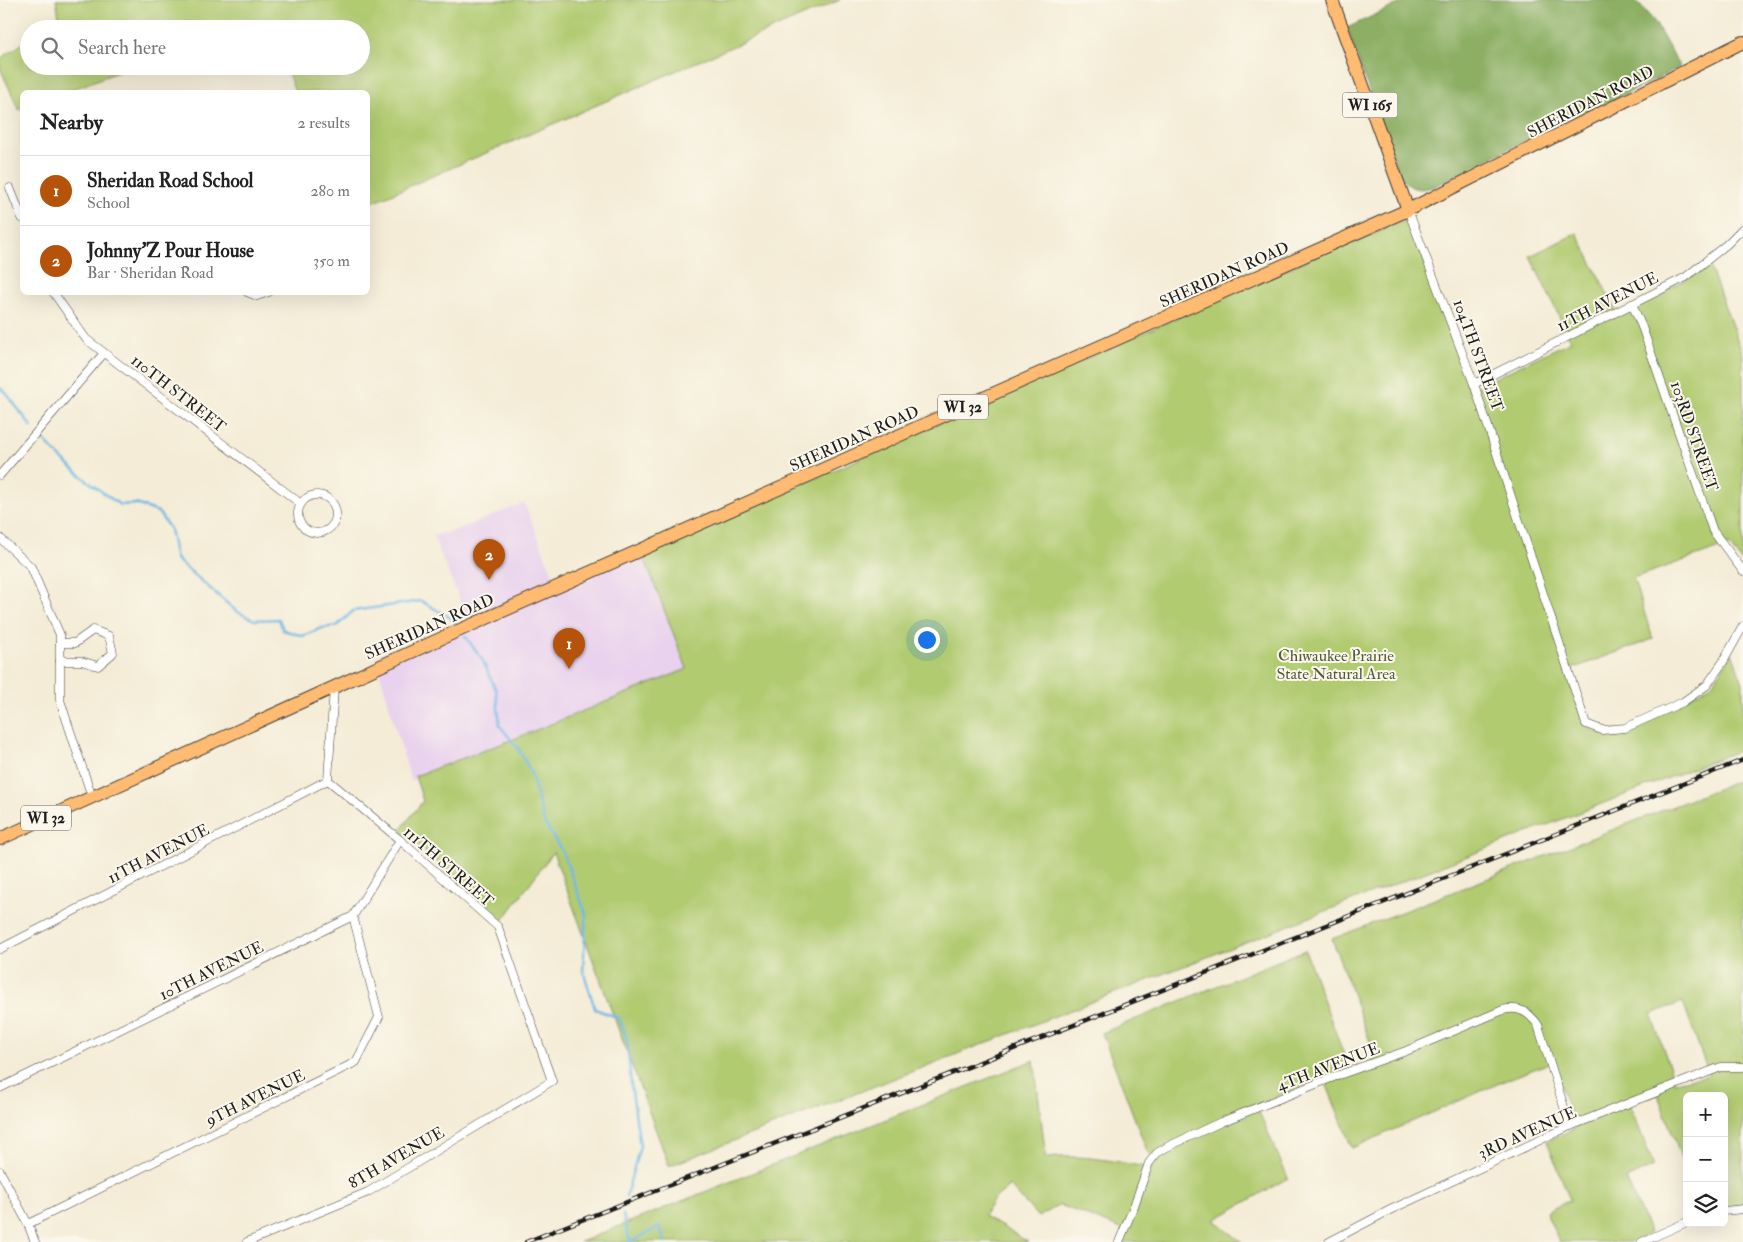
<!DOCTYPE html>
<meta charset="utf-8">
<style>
:root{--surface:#fff;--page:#f2f2f2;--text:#222;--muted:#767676;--line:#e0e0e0;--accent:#b45309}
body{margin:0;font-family:"IM FELL Double Pica",serif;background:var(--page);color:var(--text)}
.controls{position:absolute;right:15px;bottom:15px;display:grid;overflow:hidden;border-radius:8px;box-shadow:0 5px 20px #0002}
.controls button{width:45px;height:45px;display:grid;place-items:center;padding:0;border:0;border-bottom:1px solid var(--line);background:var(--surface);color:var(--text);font:25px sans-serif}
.you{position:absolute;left:926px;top:639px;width:18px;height:18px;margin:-12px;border:4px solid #fff;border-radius:50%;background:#1a73e8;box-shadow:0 0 0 8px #1a73e833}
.badge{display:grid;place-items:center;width:32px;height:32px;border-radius:50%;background:var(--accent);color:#fff;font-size:16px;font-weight:700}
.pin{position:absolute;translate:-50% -41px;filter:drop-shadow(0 1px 2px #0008)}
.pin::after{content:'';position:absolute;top:26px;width:18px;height:15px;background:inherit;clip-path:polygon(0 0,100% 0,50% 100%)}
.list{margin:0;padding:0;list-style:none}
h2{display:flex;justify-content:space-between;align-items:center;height:65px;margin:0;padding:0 20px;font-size:21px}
h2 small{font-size:16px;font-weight:400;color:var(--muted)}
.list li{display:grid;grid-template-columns:32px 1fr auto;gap:15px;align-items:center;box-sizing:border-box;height:70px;padding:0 20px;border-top:1px solid var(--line)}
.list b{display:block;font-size:19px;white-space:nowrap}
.list p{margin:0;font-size:16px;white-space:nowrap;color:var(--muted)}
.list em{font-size:16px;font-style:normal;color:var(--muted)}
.icon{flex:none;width:28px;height:28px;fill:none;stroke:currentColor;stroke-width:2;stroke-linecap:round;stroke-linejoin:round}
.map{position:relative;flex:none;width:1743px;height:1242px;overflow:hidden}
.search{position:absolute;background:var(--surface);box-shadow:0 5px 20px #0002;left:20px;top:20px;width:350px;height:55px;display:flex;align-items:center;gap:12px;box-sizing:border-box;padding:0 18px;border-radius:28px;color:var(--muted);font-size:19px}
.panel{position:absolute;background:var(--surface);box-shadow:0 5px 20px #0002;left:20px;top:90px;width:350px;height:205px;border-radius:8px}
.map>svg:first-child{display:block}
.built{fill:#e9d2ed}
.green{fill:#b1cb71;stroke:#667446;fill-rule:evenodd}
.forest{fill:#8caf63;stroke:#546640}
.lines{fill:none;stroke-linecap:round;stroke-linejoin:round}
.stream{stroke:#6eb7e6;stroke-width:2.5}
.street-casing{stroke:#3c3b38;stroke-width:9}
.primary-casing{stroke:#3c3b38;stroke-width:14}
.street{stroke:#fff;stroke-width:8}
.primary{stroke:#ffbb71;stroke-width:12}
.rail-casing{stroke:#1c1c1c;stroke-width:4.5}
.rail{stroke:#fbf7ec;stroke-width:2.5;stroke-dasharray:8;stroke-linecap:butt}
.labels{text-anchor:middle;stroke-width:4;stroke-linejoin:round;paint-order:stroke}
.shield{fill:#fbf7ec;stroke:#5f5e5a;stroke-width:1}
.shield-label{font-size:15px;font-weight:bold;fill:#1c1c1c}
.street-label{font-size:16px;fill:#1c1c1c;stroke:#fbf7ec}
.park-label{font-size:16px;fill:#50593a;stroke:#fbf7ec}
</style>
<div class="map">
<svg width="1743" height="1242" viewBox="0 0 1743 1242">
<rect width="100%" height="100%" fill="#fbf7ec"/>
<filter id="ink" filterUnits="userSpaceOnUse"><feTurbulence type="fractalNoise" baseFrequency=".02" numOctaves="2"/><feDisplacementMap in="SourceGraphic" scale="10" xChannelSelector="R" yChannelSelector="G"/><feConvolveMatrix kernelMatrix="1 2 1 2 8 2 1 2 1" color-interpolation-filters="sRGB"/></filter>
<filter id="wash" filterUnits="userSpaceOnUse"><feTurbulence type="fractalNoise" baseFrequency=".0096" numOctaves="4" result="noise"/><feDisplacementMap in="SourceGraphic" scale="20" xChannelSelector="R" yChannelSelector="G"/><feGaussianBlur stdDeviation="1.12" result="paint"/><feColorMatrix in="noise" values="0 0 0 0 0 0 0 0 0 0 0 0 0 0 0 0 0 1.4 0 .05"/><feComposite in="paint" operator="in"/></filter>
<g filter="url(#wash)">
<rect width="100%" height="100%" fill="#f4ecd6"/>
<path class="built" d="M524,503L558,587L662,541L687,669L411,781L378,667L470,625L433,536L459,529Z"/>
<g class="green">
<path d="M56,0H840L368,204V92H295L289,76L283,66H361V29H259L254,20L232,29H43L59,17Z"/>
<path d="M29,39V66H134L65,92H22V109L19,110L0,68V59Z"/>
<path d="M1406,220L1410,222L1412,226L1470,390L1571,341L1530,256L1577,233L1618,315L1690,277L1709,264L1743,355V563L1729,545L1633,578L1653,639L1566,671L1587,726C1598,735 1610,735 1623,731L1710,686L1717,677L1732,653L1743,683V749L669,1166L553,852L501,923L485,904L400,830L423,801L415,776L514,739L687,669L643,555L1314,257L1356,242Z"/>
<path d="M1743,779V1206L1724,1208V1096H1687V1174L1658,1095L1628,1100L1654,1166L1626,1179L1650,1233L1632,1242H1559L1546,1212L1570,1200L1547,1141L1578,1127L1570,1112L1552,1062L1511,1078L1352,1148L1324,1078L1256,1105L1288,1178L1214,1220L1242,1242H1122L1126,1231L1060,1205L1038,1217L1010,1186L994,1199L984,1216L1028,1242H580L1034,1060L1046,1158C1082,1154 1115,1161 1150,1168L1156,1159L1147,1151L1102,1033L1305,950L1351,1074L1376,1058L1332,939ZM1683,1002L1709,1075L1675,1082L1651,1014Z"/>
</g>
<path class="forest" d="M1407,0H1635L1654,21L1680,67L1588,113L1564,121L1435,186C1417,192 1409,189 1398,173L1347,28Z"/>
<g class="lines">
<g class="stream">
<path d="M0,388L6,393L32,427"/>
<path d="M41,437C64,464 92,485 120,505L136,504L158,512L170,529L176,559L236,611L254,620L279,619L283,630L303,636L322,628L337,626L353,611L421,601L453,619L456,624"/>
<path d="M465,636L482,659L496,690L500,726L518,748L531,773L544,822L563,853L586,914L583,970L595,1009L619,1018L627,1039L631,1084L640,1146L626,1196"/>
<path d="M623,1215L630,1242"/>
<path d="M630,1242L659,1227L665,1242"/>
</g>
</g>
</g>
<g filter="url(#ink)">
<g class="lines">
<defs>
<g id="street">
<path d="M10,188L22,218"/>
<path d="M1408,210L1474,384L1586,724L1602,730L1625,728L1683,702L1707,685L1723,662L1743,626"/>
<path d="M53,292L86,339L301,504"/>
<path d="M247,292L257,296L269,292"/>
<path d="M1632,304L1642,327L1713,531L1743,571"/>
<path d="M1474,384L1686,277L1727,244L1743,228"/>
<path d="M0,475L104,353"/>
<circle cx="317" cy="514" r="19"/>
<path d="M0,538L31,567L60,635V700L92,797"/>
<path d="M60,643H75L93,630L109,636L113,653L98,666L81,661H60"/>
<path d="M0,949L328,780"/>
<path d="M0,1088L353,916L400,840"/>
<path d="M0,1171L28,1224L35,1242"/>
<path d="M1724,1211L1743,1209"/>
<path d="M28,1224L356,1062L379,1017L353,916"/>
<path d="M247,1242L368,1192L552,1081L498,927L400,840L328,780L334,687"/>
<path d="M1119,1242L1134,1206L1149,1163L1157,1153L1167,1147L1221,1122L1336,1076L1406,1051L1503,1010C1519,1006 1529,1012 1538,1025L1570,1126"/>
<path d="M1329,1242L1390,1210L1570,1126L1721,1067H1743"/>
<path d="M1642,1242L1687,1222"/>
</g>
<g id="primary">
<path d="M1332,0L1408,210"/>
<path d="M0,839L451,634L1408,210L1743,42"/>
</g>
</defs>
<use href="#street" class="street-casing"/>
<use href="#primary" class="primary-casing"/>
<use href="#street" class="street"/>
<use href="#primary" class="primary"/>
<defs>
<path id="rail" d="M526,1242L1743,760"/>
</defs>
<use href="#rail" class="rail-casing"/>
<use href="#rail" class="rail"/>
</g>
</g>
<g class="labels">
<g class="shield">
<rect x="1342.5" y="92.5" width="55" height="25" rx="4"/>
<rect x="938" y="394.5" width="50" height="25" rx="4"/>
<rect x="21" y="805.5" width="50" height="25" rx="4"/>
</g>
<g class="shield-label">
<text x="1370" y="110">WI 165</text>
<text x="963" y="412">WI 32</text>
<text x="46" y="823">WI 32</text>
</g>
<g class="street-label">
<text transform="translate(1590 101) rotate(-27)" y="6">SHERIDAN ROAD</text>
<text transform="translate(1224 274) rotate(-24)" y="6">SHERIDAN ROAD</text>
<text transform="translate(1607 301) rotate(-27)" y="6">11TH AVENUE</text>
<text transform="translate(1479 355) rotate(70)" y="6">104TH STREET</text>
<text transform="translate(179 393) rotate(38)" y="6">110TH STREET</text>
<text transform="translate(1695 436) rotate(71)" y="6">103RD STREET</text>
<text transform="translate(854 438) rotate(-24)" y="6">SHERIDAN ROAD</text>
<text transform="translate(429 626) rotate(-24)" y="6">SHERIDAN ROAD</text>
<text transform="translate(158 853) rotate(-27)" y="6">11TH AVENUE</text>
<text transform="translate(449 866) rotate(41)" y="6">111TH STREET</text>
<text transform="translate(211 970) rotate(-26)" y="6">10TH AVENUE</text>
<text transform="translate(1328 1066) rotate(-21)" y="6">4TH AVENUE</text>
<text transform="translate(255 1097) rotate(-26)" y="6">9TH AVENUE</text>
<text transform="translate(1527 1132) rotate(-24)" y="6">3RD AVENUE</text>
<text transform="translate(396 1157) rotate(-30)" y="6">8TH AVENUE</text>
</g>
<g class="park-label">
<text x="1336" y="661">Chiwaukee Prairie<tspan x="1336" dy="18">State Natural Area</tspan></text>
</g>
</g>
</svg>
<div class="controls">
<button>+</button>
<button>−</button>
<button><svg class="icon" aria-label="layers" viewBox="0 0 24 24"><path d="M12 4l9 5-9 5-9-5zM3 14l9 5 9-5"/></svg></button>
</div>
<div class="you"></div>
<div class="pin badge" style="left:569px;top:669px">1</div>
<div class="pin badge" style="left:489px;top:580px">2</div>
<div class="search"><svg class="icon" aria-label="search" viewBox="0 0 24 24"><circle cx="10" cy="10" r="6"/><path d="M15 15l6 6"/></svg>Search here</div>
<section class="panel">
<h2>Nearby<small>2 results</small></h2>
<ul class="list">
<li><span class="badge">1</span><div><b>Sheridan Road School</b><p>School</p></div><em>280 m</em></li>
<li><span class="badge">2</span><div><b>Johnny'Z Pour House</b><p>Bar · Sheridan Road</p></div><em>350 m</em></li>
</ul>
</section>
</div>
